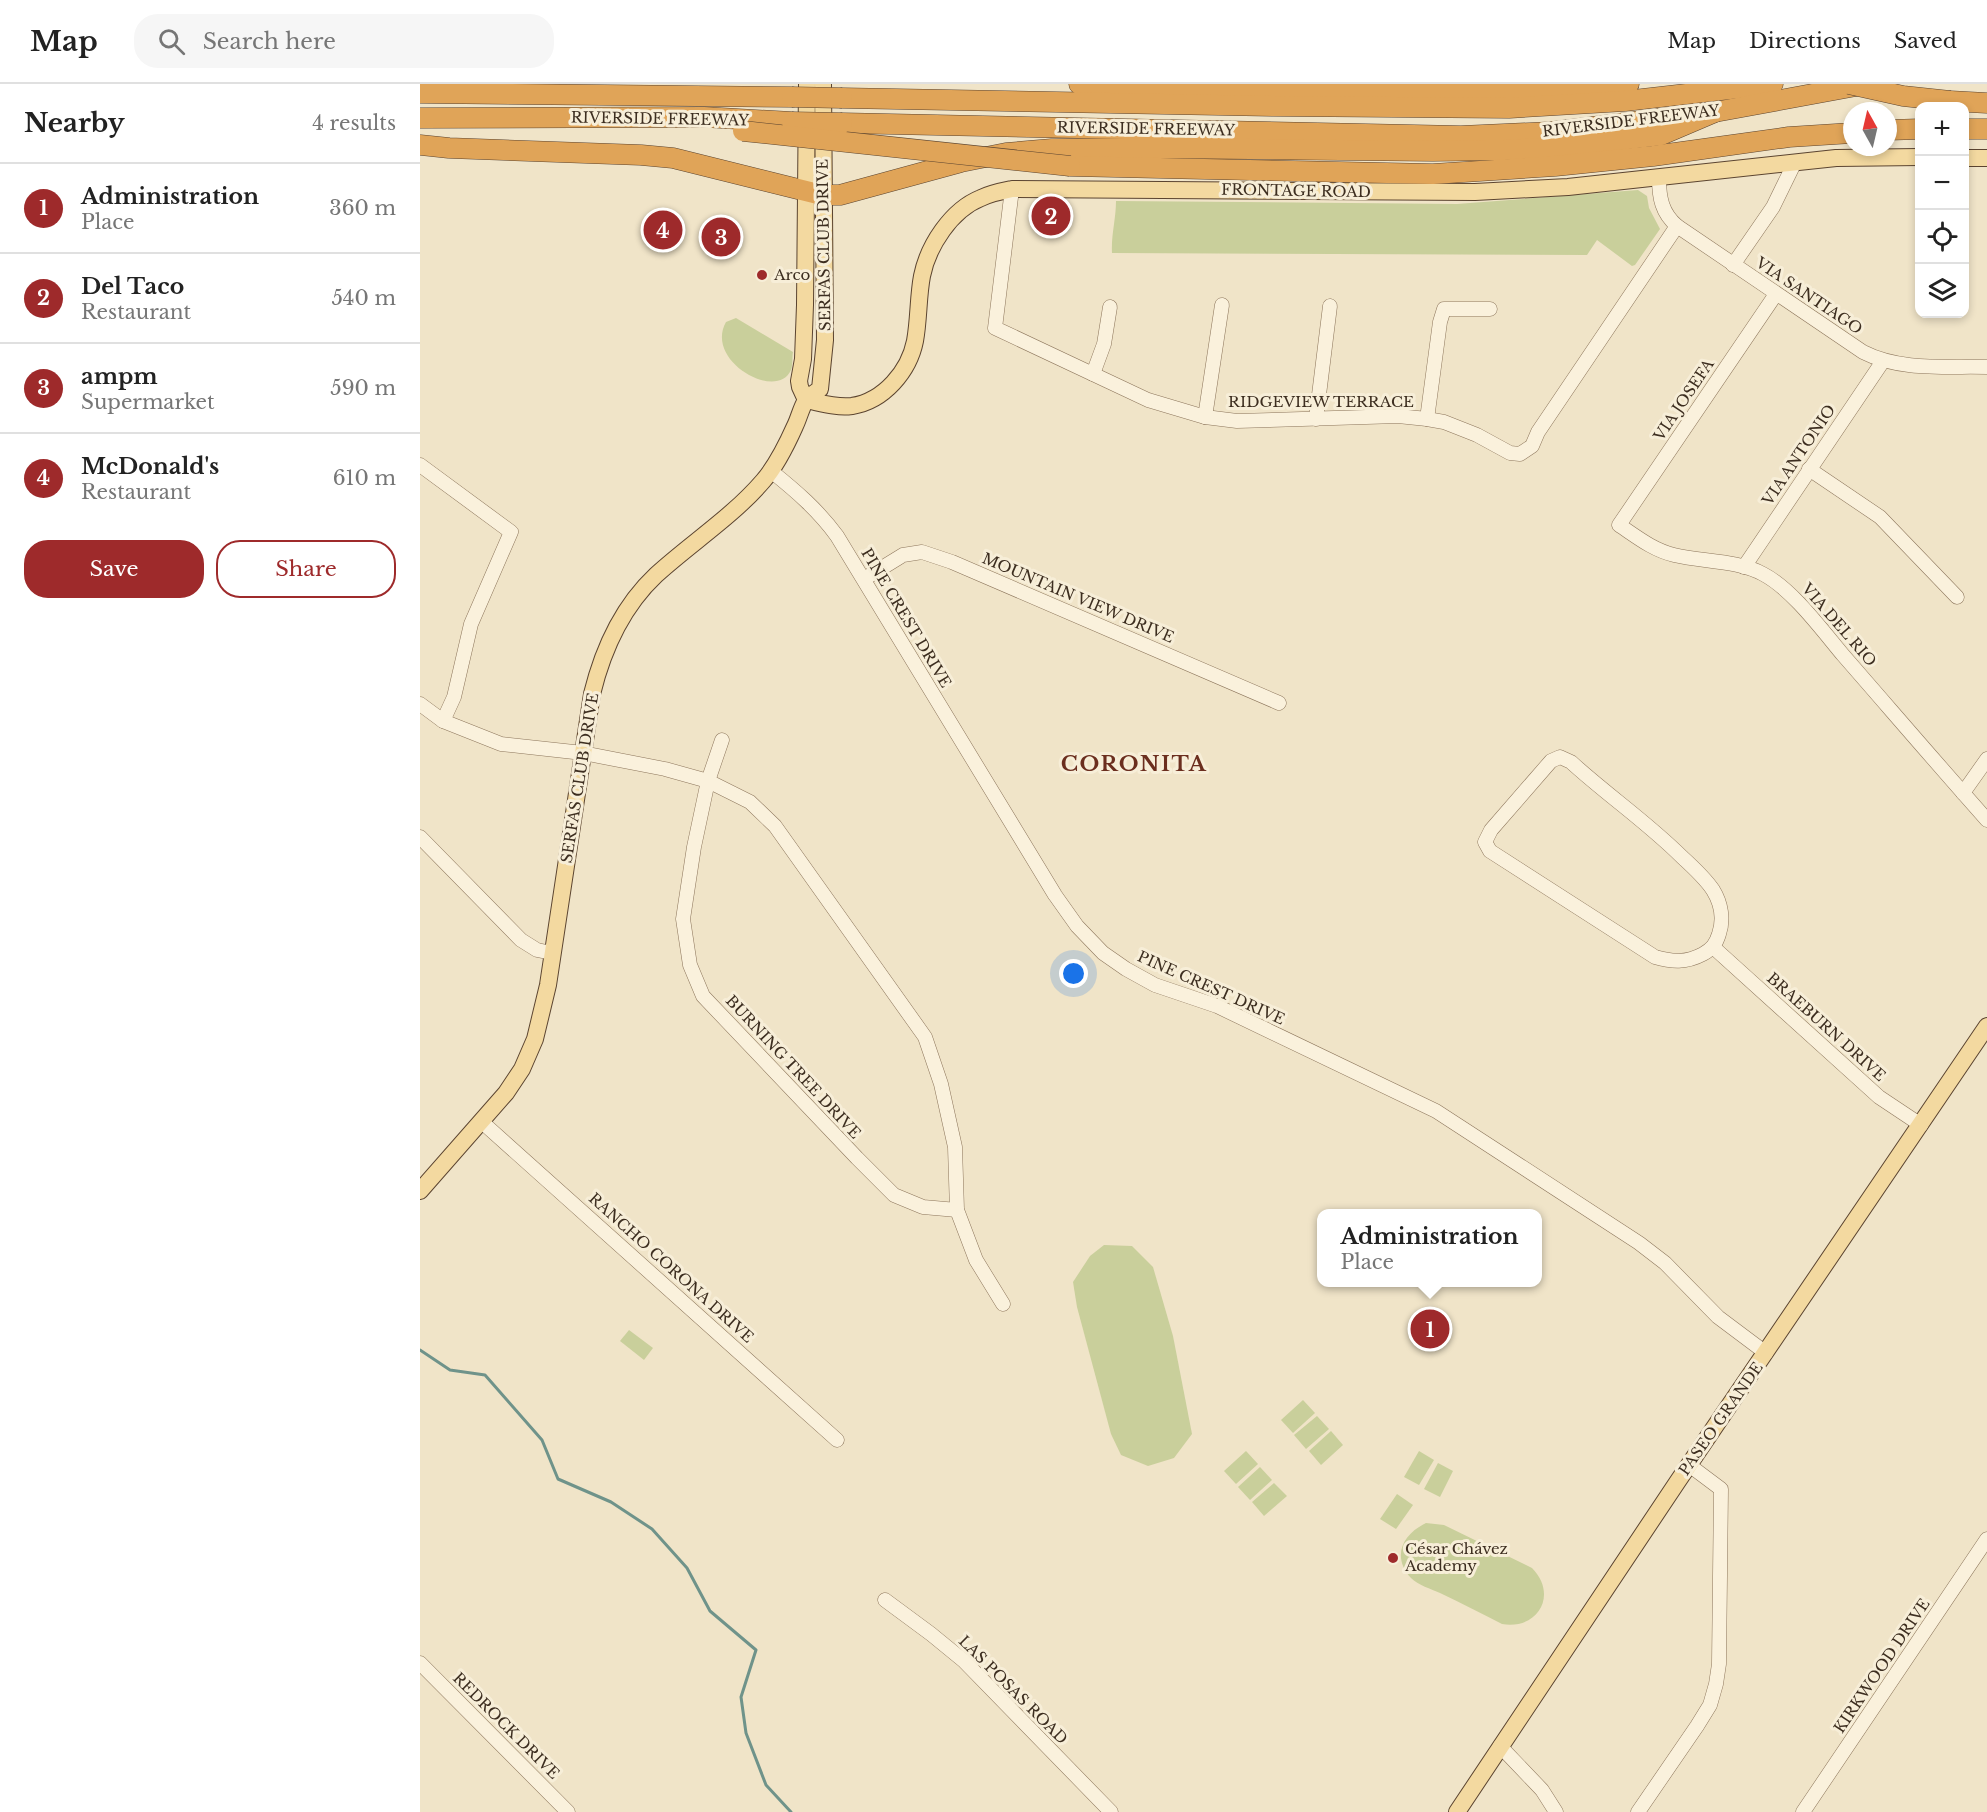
<!DOCTYPE html>
<meta charset="utf-8">
<style>
:root{--surface:#fff;--page:#f6f6f6;--text:#222;--muted:#767676;--line:#e0e0e0;--accent:#9e2a2b}
body{margin:0;font-family:"Libre Baskerville",serif;background:var(--page);color:var(--text)}
.controls{position:absolute;right:18px;top:18px;display:grid;overflow:hidden;border-radius:12px;box-shadow:0 3px 9px #0003}
.controls button{width:54px;height:54px;display:grid;place-items:center;padding:0;border:0;border-bottom:2px solid var(--line);background:var(--surface);color:var(--text);font:30px sans-serif}
.compass{position:absolute;left:1423px;top:18px;width:54px;height:54px;border-radius:50%;background:var(--surface);box-shadow:0 3px 9px #0003;rotate:352deg}
.you{position:absolute;left:654px;top:890px;width:21px;height:21px;margin:-15px;border:4px solid #fff;border-radius:50%;background:#1a73e8;box-shadow:0 0 0 9px #1a73e833}
.badge{display:grid;place-items:center;width:39px;height:39px;border-radius:50%;background:var(--accent);color:#fff;font-size:20px;font-weight:700}
.pin{position:absolute;translate:-50% -50%;border:3px solid #fff;box-shadow:0 2px 6px #0006}
.popup{position:absolute;left:897px;top:1125px;width:225px;height:78px;box-sizing:border-box;display:grid;place-content:center;border-radius:12px;background:var(--surface);filter:drop-shadow(0 2px 4px #0005);font-size:20px;white-space:nowrap;color:var(--muted)}
.popup b{font-size:22px;color:var(--text)}
.popup::after{content:'';position:absolute;left:50%;top:100%;margin-left:-12px;border:12px solid transparent;border-top-color:var(--surface)}
.list{margin:0;padding:0;list-style:none}
h2{display:flex;justify-content:space-between;align-items:center;height:78px;margin:0;padding:0 24px;font-size:26px}
h2 small{font-size:20px;font-weight:400;color:var(--muted)}
.list li{display:grid;grid-template-columns:39px 1fr auto;gap:18px;align-items:center;box-sizing:border-box;height:90px;padding:0 24px;border-top:2px solid var(--line)}
.list b{display:block;font-size:22px;white-space:nowrap}
.list p{margin:0;font-size:20px;white-space:nowrap;color:var(--muted)}
.list em{font-size:20px;font-style:normal;color:var(--muted)}
.actions{display:flex;gap:12px;padding:18px 24px}
.actions a{flex:1;padding:14px 0;border:2px solid var(--accent);border-radius:24px;text-align:center;font-size:21px;color:var(--accent)}
.actions .main{background:var(--accent);color:#fff}
.icon{flex:none;width:33px;height:33px;fill:none;stroke:currentColor;stroke-width:2;stroke-linecap:round;stroke-linejoin:round}
.map{position:relative;flex:none;width:1567px;height:1728px;overflow:hidden}
header{display:flex;align-items:center;gap:36px;box-sizing:border-box;height:84px;padding:0 30px;background:var(--surface);border-bottom:2px solid var(--line)}
header strong{font-size:28px}
nav{display:flex;gap:33px;margin-inline-start:auto;font-size:21px}
.search{width:420px;height:54px;background:var(--page);display:flex;align-items:center;gap:15px;box-sizing:border-box;padding:0 21px;border-radius:24px;color:var(--muted);font-size:22px}
main{display:flex}
aside{flex:1;background:var(--surface)}
.map>svg:first-child{display:block}
.green{fill:#c9cf9b}
.lines{fill:none;stroke-linecap:round;stroke-linejoin:round}
.stream{stroke:#6f938a;stroke-width:3}
.minor-casing{stroke:#8d765c;stroke-width:15}
.major-casing{stroke:#5b4430;stroke-width:18}
.highway-casing{stroke:#5b4430;stroke-width:21}
.minor{stroke:#faf1dc;stroke-width:14}
.major{stroke:#f3d9a0;stroke-width:16}
.highway{stroke:#e0a458;stroke-width:20}
.highway-bridge-casing{stroke:#5b4430;stroke-width:21;stroke-linecap:butt}
.highway-bridge{stroke:#e0a458;stroke-width:20}
.poi-dot{fill:#9e2a2b;stroke:#f7eed8;stroke-width:2}
.labels{text-anchor:middle;stroke-width:6;stroke-linejoin:round;paint-order:stroke}
.street-label{font-size:15px;fill:#3d2e20;stroke:#f7eed8}
.poi-label{font-size:15px;fill:#3d2e20;stroke:#f7eed8;text-anchor:start}
.district-label{font-size:21px;font-weight:bold;letter-spacing:1.5px;fill:#6b2e1e;stroke:#f7eed8}
</style>
<header>
<strong>Map</strong>
<div class="search"><svg class="icon" aria-label="search" viewBox="0 0 24 24"><circle cx="10" cy="10" r="6"/><path d="M15 15l6 6"/></svg>Search here</div>
<nav><a>Map</a><a>Directions</a><a>Saved</a></nav>
</header>
<main>
<aside>
<h2>Nearby<small>4 results</small></h2>
<ul class="list">
<li><span class="badge">1</span><div><b>Administration</b><p>Place</p></div><em>360 m</em></li>
<li><span class="badge">2</span><div><b>Del Taco</b><p>Restaurant</p></div><em>540 m</em></li>
<li><span class="badge">3</span><div><b>ampm</b><p>Supermarket</p></div><em>590 m</em></li>
<li><span class="badge">4</span><div><b>McDonald's</b><p>Restaurant</p></div><em>610 m</em></li>
</ul>
<div class="actions"><a class="main">Save</a><a>Share</a></div>
</aside>
<div class="map">
<svg width="1567" height="1728" viewBox="0 0 1567 1728">
<rect width="100%" height="100%" fill="#f0e4c8"/>
<g class="green">
<path d="M1218,106L1227,112L1229,124L1240,145L1215,181L1212,182L1177,156L1167,171L692,169C691,151 696,135 696,117L1037,120Z"/>
<path d="M316,234L373,268C372,273 373,281 371,286C357,318 284,277 306,238Z"/>
<path d="M684,1161L712,1162L733,1183L753,1252L772,1350L754,1374L728,1382L701,1371L691,1350L657,1223L653,1198L670,1172Z"/>
<path d="M209,1246L233,1264L224,1276L200,1257Z"/>
<path d="M883,1316L895,1329L873,1349L861,1336Z"/>
<path d="M897,1332L909,1345L886,1365L874,1351Z"/>
<path d="M911,1347L923,1361L901,1381L889,1367Z"/>
<path d="M826,1367L838,1380L816,1400L804,1387Z"/>
<path d="M999,1367L1014,1376L999,1401L984,1393Z"/>
<path d="M1018,1379L1033,1387L1020,1413L1004,1405Z"/>
<path d="M840,1383L852,1396L830,1416L818,1403Z"/>
<path d="M854,1399L867,1412L844,1432L832,1418Z"/>
<path d="M977,1410L993,1421L976,1445L960,1435Z"/>
<path d="M1006,1439L1024,1441L1112,1484C1138,1510 1119,1546 1082,1540C1061,1529 1041,1519 1020,1509C1011,1505 998,1501 991,1494C971,1472 983,1450 1006,1439Z"/>
</g>
<g class="lines">
<path class="stream" d="M0,1266L30,1286L65,1291L122,1356L138,1395L191,1418L232,1445L267,1484L290,1527L336,1566L321,1613L326,1649L346,1701L371,1728"/>
<defs>
<g id="minor">
<path d="M1239,94C1239,114 1242,129 1257,142L1443,268C1480,287 1525,282 1567,283"/>
<path d="M592,105L575,244L728,316L785,333L817,337L978,332L1007,335L1024,338L1057,351L1090,369L1100,370L1112,362L1118,348L1257,142"/>
<path d="M1313,181L1353,123L1375,78"/>
<path d="M1356,210L1199,441C1217,453 1233,466 1254,471C1283,478 1317,476 1343,490C1372,505 1402,546 1423,571C1471,626 1519,682 1567,736"/>
<path d="M673,290L684,260L690,223"/>
<path d="M785,333L802,221"/>
<path d="M896,335L910,222"/>
<path d="M1007,335L1020,238L1024,225H1070"/>
<path d="M0,381L91,448L51,540L34,613L23,637"/>
<path d="M1389,385L1460,433L1537,513"/>
<path d="M351,387C376,407 398,426 417,452L635,811L657,842L683,869L706,885L735,901L797,922L1016,1027L1219,1159L1245,1179L1298,1233L1346,1269"/>
<path d="M1324,483L1463,277"/>
<path d="M444,495L483,471L502,468L532,478L859,619"/>
<path d="M0,620L23,637L81,660L163,669L245,685L288,697L330,718L355,742L505,953L521,1000L535,1063L537,1126L556,1176L583,1220"/>
<path d="M302,656L288,697L274,763L263,835L270,881L283,912L437,1074L474,1111L503,1123L537,1126"/>
<path d="M1140,673L1151,678C1187,711 1227,738 1262,773C1273,783 1285,794 1293,806C1301,819 1304,835 1299,850C1296,860 1292,865 1283,870C1266,879 1252,878 1235,873L1070,767L1065,758L1071,746L1131,677Z"/>
<path d="M1543,709L1567,675"/>
<path d="M0,753L101,856L117,866L132,869"/>
<path d="M1293,863L1459,1013L1501,1041"/>
<path d="M62,1038L417,1356"/>
<path d="M465,1516L511,1550L544,1577L691,1728"/>
<path d="M0,1579L148,1728"/>
<path d="M1080,1662L1122,1706L1136,1728"/>
<path d="M1218,1728L1277,1642L1290,1621L1296,1600L1299,1580L1301,1405L1269,1381"/>
<path d="M1383,1728L1567,1455"/>
</g>
<g id="major">
<path d="M1544,74H1567"/>
<path d="M386,316C401,319 416,324 432,322C464,317 489,287 495,257C499,235 498,213 502,192C508,162 531,126 561,114C571,109 582,107 592,105L1055,108L1148,103L1416,74L1500,73"/>
<path d="M386,316L380,303L379,297L383,275L385,221L387,0"/>
<path d="M0,1107L86,1009L102,985L115,955L128,901L172,610C183,565 202,523 236,491C271,459 312,433 343,397C356,382 367,360 375,342C379,334 381,324 386,316C389,312 396,308 400,305L405,256L403,0"/>
<path d="M1037,1728L1258,1397L1567,942"/>
</g>
<g id="highway">
<path d="M659,0L1107,7L1209,0"/>
<path d="M0,9L372,13"/>
<path d="M422,14L854,22L1089,24L1205,17L1353,0"/>
<path d="M1530,17L1567,19"/>
<path d="M0,34L284,33L372,38"/>
<path d="M422,39L1041,52L1131,48L1295,28L1447,0"/>
<path d="M1544,45H1567"/>
<path d="M1468,46L1500,45"/>
<path d="M0,61L29,64L221,71L253,74L402,111H420L541,78L586,69L632,65L744,64L1013,67L1084,66L1141,63L1241,51L1295,28"/>
<path d="M650,82L1013,90L1135,82L1233,72L1369,53L1432,49"/>
</g>
</defs>
<use href="#minor" class="minor-casing"/>
<use href="#major" class="major-casing"/>
<use href="#highway" class="highway-casing"/>
<use href="#minor" class="minor"/>
<use href="#major" class="major"/>
<use href="#highway" class="highway"/>
<defs>
<g id="highway-bridge">
<path d="M1429,0L1483,12L1530,17"/>
<path d="M372,13L422,14"/>
<path d="M372,38L422,39"/>
<path d="M323,47L650,82"/>
</g>
</defs>
<use href="#highway-bridge" class="highway-bridge-casing"/>
<use href="#highway-bridge" class="highway-bridge"/>
</g>
<g class="poi-dot">
<circle cx="342" cy="191" r="6"/>
<circle cx="973" cy="1474" r="6"/>
</g>
<g class="labels">
<g class="street-label">
<text transform="translate(240 35) rotate(1)" y="5">RIVERSIDE FREEWAY</text>
<text transform="translate(1211 37) rotate(-7)" y="5">RIVERSIDE FREEWAY</text>
<text transform="translate(726 45) rotate(1)" y="5">RIVERSIDE FREEWAY</text>
<text transform="translate(876 107) rotate(1)" y="5">FRONTAGE ROAD</text>
<text transform="translate(404 161) rotate(-91)" y="5">SERFAS CLUB DRIVE</text>
<text transform="translate(1389 212) rotate(34)" y="5">VIA SANTIAGO</text>
<text transform="translate(1264 316) rotate(-56)" y="5">VIA JOSEFA</text>
<text x="901" y="323">RIDGEVIEW TERRACE</text>
<text transform="translate(1379 371) rotate(-56)" y="5">VIA ANTONIO</text>
<text transform="translate(658 514) rotate(23)" y="5">MOUNTAIN VIEW DRIVE</text>
<text transform="translate(486 534) rotate(59)" y="5">PINE CREST DRIVE</text>
<text transform="translate(1419 541) rotate(49)" y="5">VIA DEL RIO</text>
<text transform="translate(160 694) rotate(-81)" y="5">SERFAS CLUB DRIVE</text>
<text transform="translate(791 904) rotate(24)" y="5">PINE CREST DRIVE</text>
<text transform="translate(1406 943) rotate(42)" y="5">BRAEBURN DRIVE</text>
<text transform="translate(373 983) rotate(47)" y="5">BURNING TREE DRIVE</text>
<text transform="translate(251 1184) rotate(42)" y="5">RANCHO CORONA DRIVE</text>
<text transform="translate(1301 1335) rotate(-55)" y="5">PASEO GRANDE</text>
<text transform="translate(1462 1582) rotate(-56)" y="5">KIRKWOOD DRIVE</text>
<text transform="translate(593 1606) rotate(45)" y="5">LAS POSAS ROAD</text>
<text transform="translate(86 1642) rotate(45)" y="5">REDROCK DRIVE</text>
</g>
<g class="poi-label">
<text x="354" y="196">Arco</text>
<text x="985" y="1470">César Chávez<tspan x="985" dy="17">Academy</tspan></text>
</g>
<g class="district-label">
<text x="714" y="687">CORONITA</text>
</g>
</g>
</svg>
<div class="controls">
<button>+</button>
<button>−</button>
<button><svg class="icon" aria-label="locate" viewBox="0 0 24 24"><circle cx="12" cy="12" r="6"/><path d="M12 2v4M12 18v4M2 12h4M18 12h4"/></svg></button>
<button><svg class="icon" aria-label="layers" viewBox="0 0 24 24"><path d="M12 4l9 5-9 5-9-5zM3 14l9 5 9-5"/></svg></button>
</div>
<svg class="compass" viewBox="-18 -18 36 36"><path d="M0-13l5 13h-10z" fill="#e53935"/><path d="M0 13l5-13h-10z" fill="#767676"/></svg>
<div class="you"></div>
<div class="pin badge" style="left:1010px;top:1245px">1</div>
<div class="popup"><b>Administration</b>Place</div>
<div class="pin badge" style="left:631px;top:132px">2</div>
<div class="pin badge" style="left:301px;top:153px">3</div>
<div class="pin badge" style="left:243px;top:146px">4</div>
</div>
</main>
